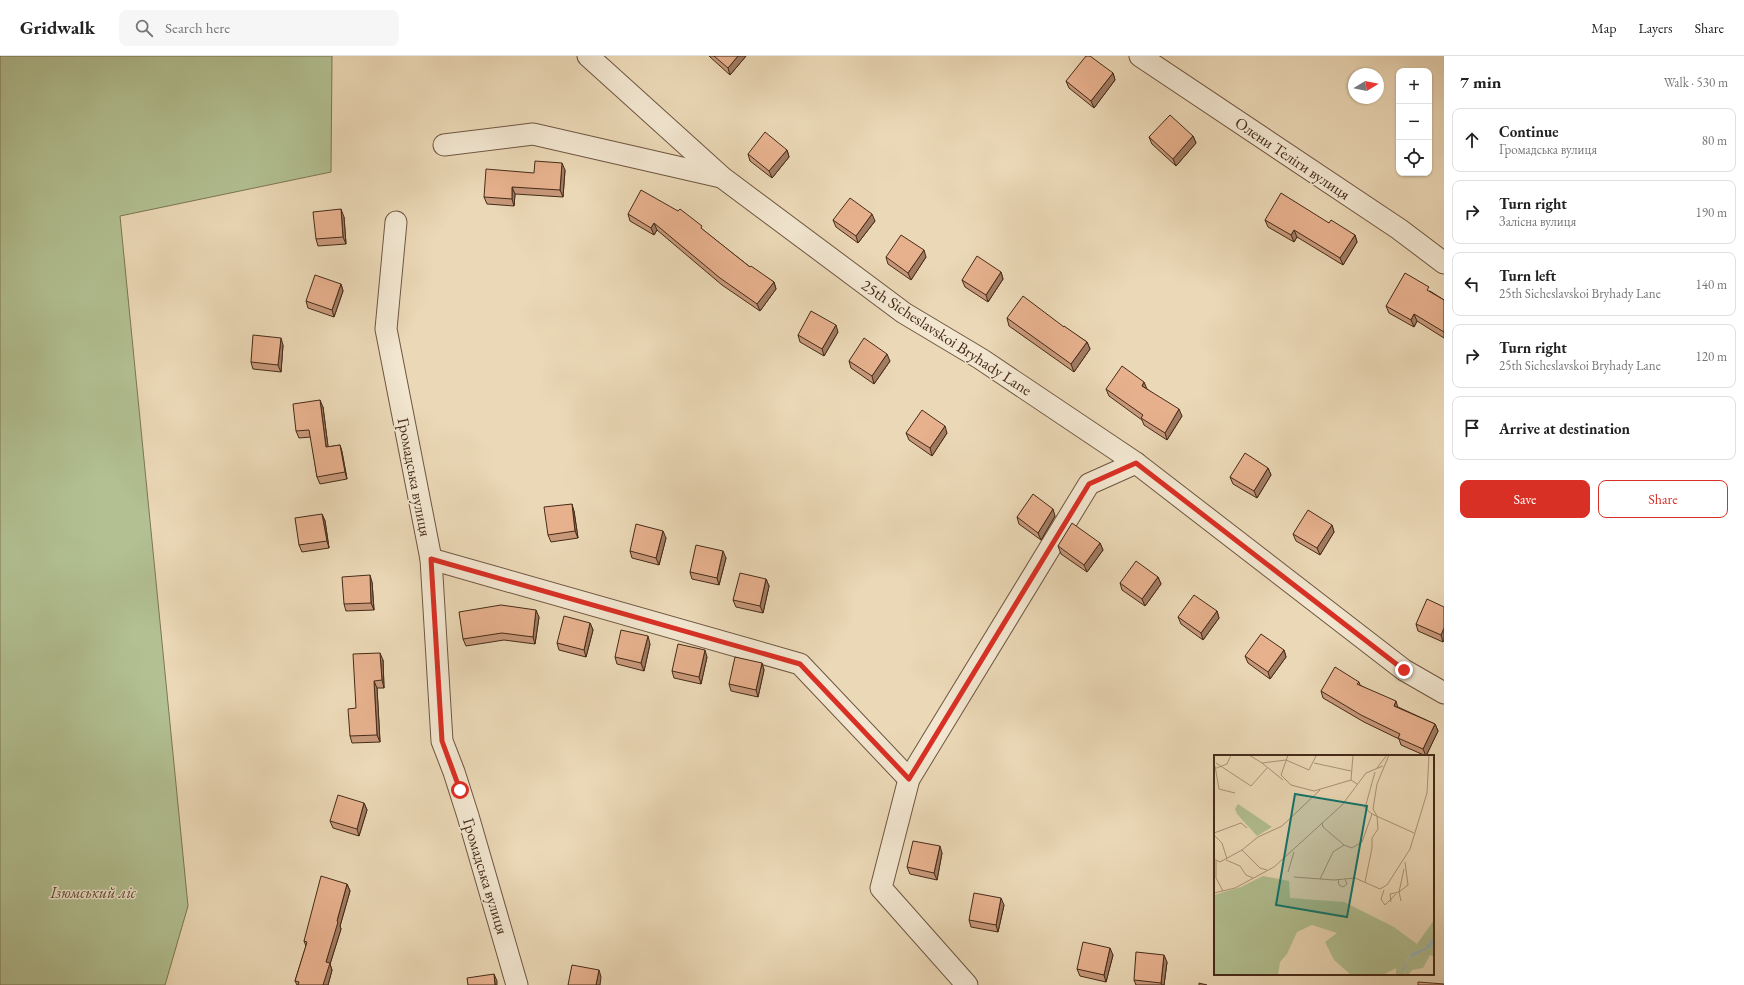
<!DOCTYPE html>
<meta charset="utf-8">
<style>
:root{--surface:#fff;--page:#f6f6f6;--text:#222;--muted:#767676;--line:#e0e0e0;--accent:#d93025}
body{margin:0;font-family:"EB Garamond",serif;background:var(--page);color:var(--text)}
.controls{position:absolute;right:12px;top:12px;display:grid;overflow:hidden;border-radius:8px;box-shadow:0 1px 3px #0004}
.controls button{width:36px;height:36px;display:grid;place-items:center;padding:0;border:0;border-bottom:1px solid var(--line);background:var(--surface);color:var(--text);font:20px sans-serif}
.compass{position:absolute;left:1348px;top:12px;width:36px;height:36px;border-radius:50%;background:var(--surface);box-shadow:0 1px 3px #0004;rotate:80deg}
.stop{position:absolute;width:12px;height:12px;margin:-9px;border:3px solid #d93025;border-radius:50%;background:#fff}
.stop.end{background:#d93025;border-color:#fff;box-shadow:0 1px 4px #0008}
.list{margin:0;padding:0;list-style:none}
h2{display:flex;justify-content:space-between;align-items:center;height:52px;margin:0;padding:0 16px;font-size:17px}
h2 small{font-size:13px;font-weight:400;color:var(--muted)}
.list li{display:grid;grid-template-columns:26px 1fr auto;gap:12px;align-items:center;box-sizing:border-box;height:64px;margin:0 8px 8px;padding:0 8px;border:1px solid var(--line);border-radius:8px}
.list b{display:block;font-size:15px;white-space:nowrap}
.list p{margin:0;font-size:13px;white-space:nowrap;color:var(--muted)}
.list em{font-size:13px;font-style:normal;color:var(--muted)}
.actions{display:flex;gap:8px;padding:12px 16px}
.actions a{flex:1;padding:9px 0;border:1px solid var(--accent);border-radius:8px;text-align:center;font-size:14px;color:var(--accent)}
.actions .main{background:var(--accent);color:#fff}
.icon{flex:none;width:22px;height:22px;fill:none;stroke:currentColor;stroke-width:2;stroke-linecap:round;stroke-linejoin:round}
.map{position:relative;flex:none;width:1444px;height:929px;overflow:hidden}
header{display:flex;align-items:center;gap:24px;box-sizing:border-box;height:56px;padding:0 20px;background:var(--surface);border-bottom:1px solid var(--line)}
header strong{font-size:19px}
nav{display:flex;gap:22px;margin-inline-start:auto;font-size:14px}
.search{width:280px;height:36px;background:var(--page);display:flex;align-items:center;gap:10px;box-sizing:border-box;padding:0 14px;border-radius:8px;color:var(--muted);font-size:15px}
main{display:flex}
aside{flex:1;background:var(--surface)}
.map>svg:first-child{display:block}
.green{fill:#b2c092;stroke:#7c7655}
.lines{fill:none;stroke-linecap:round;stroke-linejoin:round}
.minor-casing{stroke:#6f5640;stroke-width:23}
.minor{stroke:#f2e6d0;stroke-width:21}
.wall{fill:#c7987a;stroke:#462b18}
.shaded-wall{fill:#a27c63;stroke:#462b18}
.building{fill:#e7b18e;stroke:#462b18}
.route{stroke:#d93025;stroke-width:5}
.labels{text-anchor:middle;stroke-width:3;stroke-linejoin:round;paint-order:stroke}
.street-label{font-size:16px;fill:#462b18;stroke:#f2e6d0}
.park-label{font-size:16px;font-style:italic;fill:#5c4930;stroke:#f2e6d0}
.inset-road{fill:none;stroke:#a99377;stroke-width:1}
.view{fill:#0f766e;fill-opacity:0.15;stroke:#0f766e;stroke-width:2}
.inset-edge{fill:none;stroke:#462b18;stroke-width:2}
</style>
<header>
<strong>Gridwalk</strong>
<div class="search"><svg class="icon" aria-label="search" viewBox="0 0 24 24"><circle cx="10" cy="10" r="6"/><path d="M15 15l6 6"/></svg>Search here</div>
<nav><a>Map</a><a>Layers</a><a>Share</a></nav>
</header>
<main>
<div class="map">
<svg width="1444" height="929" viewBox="0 0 1444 929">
<rect width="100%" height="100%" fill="#ebd8b6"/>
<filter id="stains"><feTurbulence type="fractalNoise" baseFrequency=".005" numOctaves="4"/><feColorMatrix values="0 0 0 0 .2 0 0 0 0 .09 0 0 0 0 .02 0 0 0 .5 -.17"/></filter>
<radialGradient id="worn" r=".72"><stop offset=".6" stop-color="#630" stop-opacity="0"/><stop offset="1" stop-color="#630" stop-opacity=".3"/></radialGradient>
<path class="green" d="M0,0H332L331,116L120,160L188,850L165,929H0Z"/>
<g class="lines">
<defs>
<g id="minor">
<path d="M588,0L723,122L904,257L981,303L1136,407L1404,614L1444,637"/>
<path d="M1140,0L1399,173L1444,207"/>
<path d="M444,89L533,78L721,121"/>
<path d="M396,166L386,273L431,503L442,685L454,716L468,760L517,929"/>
<path d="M431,503L800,608L909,723"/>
<path d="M967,929L881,832L909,723L1089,428L1136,407"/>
</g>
</defs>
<use href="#minor" class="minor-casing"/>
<use href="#minor" class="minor"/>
</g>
<g class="wall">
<path d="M709,0H746L730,19Z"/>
<path d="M1113,17L1115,24L1094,52L1069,32L1066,25Z"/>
<path d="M1193,80L1196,87L1176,110L1152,88L1149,81Z"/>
<path d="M787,94L789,101L772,122L750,105L748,98Z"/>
<path d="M565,114L563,141L515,138L514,150L487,148L484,141Z"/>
<path d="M628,158L703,174L750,211L774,226L776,233L760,255L722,229L657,174L654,179L630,165Z"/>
<path d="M344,161L346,188L318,190L316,183Z"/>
<path d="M833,164L875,165L858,187L836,171Z"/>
<path d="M1265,164L1329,167L1355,179L1357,186L1343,209L1297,181L1294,186L1268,171Z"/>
<path d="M886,201H926L911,224L888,208Z"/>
<path d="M1001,216L1003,223L988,246L965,231L962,224Z"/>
<path d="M341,228L343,235L334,261L308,252L306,245Z"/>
<path d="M1430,235L1444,244V282L1417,265L1414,271L1389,257L1386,250Z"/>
<path d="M1007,262L1064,271L1087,286L1090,293L1074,316L1009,270Z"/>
<path d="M838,276L824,300L800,286L798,279Z"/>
<path d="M283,289L281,316L253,313L251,306Z"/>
<path d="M849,305H890L874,328L851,312Z"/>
<path d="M1106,333H1147L1182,360L1167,384L1144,369L1142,364L1109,340Z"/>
<path d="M323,351L328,391L340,389L342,396L347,423L320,428L317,421L311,381L299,382L296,375Z"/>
<path d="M906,377H947L932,400L909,384Z"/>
<path d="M1268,412L1271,419L1257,442L1233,428L1230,421Z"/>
<path d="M574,455L578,482L551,486L548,479Z"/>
<path d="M322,458L325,465L329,492L302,496L299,489Z"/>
<path d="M1055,460L1041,484L1019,468L1017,461Z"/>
<path d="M1332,469L1334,476L1320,499L1296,485L1293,478Z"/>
<path d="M666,482L659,509L632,502L630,495Z"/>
<path d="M1100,487L1103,494L1087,516L1061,498L1058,490Z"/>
<path d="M726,502L719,529L692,523L690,516Z"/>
<path d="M1158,521L1161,528L1145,550L1122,534L1120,527Z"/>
<path d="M766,523L769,530L763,557L736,551L733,544Z"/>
<path d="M372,526L374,554L346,555L344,548Z"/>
<path d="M1444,551V584L1443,586L1418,575L1416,568Z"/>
<path d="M1217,555L1219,562L1203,584L1181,568L1178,561Z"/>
<path d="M539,561L535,588L504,584L466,590L463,583Z"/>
<path d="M590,567L593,574L586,601L559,594L557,587Z"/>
<path d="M650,588L644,615L617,608L615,601Z"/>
<path d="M1284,594L1286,601L1270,623L1248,607L1245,600Z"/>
<path d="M707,601L701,628L674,622L672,615Z"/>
<path d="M383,604L384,632H377L380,686L352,687L350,680Z"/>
<path d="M762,607L764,614L758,641L731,635L729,628Z"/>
<path d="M1359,626L1360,629L1398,651L1435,668L1438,675L1426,700L1401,689L1399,683L1364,666L1323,642L1321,635Z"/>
<path d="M364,747L367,754L359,780L333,772L330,765Z"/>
<path d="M942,797L937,824L910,818L907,811Z"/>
<path d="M347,828L350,835L340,870L341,873L330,908L332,914L328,929H297L295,925L306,890L304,885Z"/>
<path d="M1004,849L998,876L971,871L969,864Z"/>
<path d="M1113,899L1106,926L1080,920L1077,913Z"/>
<path d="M1167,906L1164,929H1136L1134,924Z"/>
</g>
<g class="shaded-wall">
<path d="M738,0H746L730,19L728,12Z"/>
<path d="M1113,17L1115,24L1094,52L1091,45Z"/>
<path d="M1193,80L1196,87L1176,110L1173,103Z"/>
<path d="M787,94L789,101L772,122L769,115Z"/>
<path d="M562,107L565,114L563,141L560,134Z"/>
<path d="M512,131L515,138L514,150L512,143Z"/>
<path d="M341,153L344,161L346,188L343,181Z"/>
<path d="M872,158L875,165L858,187L856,180Z"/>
<path d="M654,167L657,174L654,179L651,172Z"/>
<path d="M1294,174L1297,181L1294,186L1291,179Z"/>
<path d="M1355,179L1357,186L1343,209L1340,202Z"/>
<path d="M924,194L926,201L911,224L908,217Z"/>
<path d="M1001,216L1003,223L988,246L986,239Z"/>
<path d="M774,226L776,233L760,255L757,248Z"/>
<path d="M341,228L343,235L334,261L332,254Z"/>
<path d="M1414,258L1417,265L1414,271L1411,264Z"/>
<path d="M836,269L838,276L824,300L822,293Z"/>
<path d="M281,282L283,289L281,316L278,309Z"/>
<path d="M1087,286L1090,293L1074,316L1071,308Z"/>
<path d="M887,298L890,305L874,328L872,320Z"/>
<path d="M1144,326L1147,333L1142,330Z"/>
<path d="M320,344L323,351L329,398L326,391Z"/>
<path d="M1179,353L1182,360L1167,384L1165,377Z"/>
<path d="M945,370L947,377L932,400L930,392Z"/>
<path d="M340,389L342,396L347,423L345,416Z"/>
<path d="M1268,412L1271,419L1257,442L1254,435Z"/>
<path d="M572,448L574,455L578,482L575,475Z"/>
<path d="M1053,453L1055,460L1041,484L1038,477Z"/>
<path d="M322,458L325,465L329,492L327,485Z"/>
<path d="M1332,469L1334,476L1320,499L1317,492Z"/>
<path d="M663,475L666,482L659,509L656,502Z"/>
<path d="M1100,487L1103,494L1087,516L1084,509Z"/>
<path d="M723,495L726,502L719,529L717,522Z"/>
<path d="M370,519L372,526L374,554L371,547Z"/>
<path d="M1158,521L1161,528L1145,550L1142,543Z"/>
<path d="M766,523L769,530L763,557L760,550Z"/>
<path d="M536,554L539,561L535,588L533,581Z"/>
<path d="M1217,555L1219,562L1203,584L1201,577Z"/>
<path d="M590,567L593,574L586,601L584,594Z"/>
<path d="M1444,572V584L1443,586L1441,579Z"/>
<path d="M648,580L650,588L644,615L641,607Z"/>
<path d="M705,594L707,601L701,628L699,621Z"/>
<path d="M1284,594L1286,601L1270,623L1268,616Z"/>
<path d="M380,597L383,604L384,632L382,624Z"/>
<path d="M762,607L764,614L758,641L756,634Z"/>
<path d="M374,625L377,632L380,686L377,679Z"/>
<path d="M1396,645L1398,652L1394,650Z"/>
<path d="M1435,668L1438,675L1426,700L1423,693Z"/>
<path d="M364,747L367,754L359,780L357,773Z"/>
<path d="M940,790L942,797L937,824L934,817Z"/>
<path d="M347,828L350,835L340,870L341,873L330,908L332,914L328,929H323L326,906L337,865Z"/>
<path d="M1001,842L1004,849L998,876L996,869Z"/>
<path d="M1110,892L1113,899L1106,926L1104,919Z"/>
<path d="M1164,899L1167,906L1164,929H1162L1161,927Z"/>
<path d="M599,914L601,921L600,929H596Z"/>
<path d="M494,918L497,925V929H495Z"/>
</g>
<g class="building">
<path d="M714,0H738L728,12Z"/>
<path d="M1086,0H1090L1113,17L1091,45L1066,25Z"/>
<path d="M1170,59L1193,80L1173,103L1149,81Z"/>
<path d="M765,76L787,94L769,115L748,98Z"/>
<path d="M535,105L562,107L560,134L512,131V143L484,141L486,113L534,117Z"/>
<path d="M641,134L678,155L680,153L702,170L701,172L750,211L751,210L774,226L757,248L720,222L654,167L651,172L628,158Z"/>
<path d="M1281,137L1329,167L1331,164L1355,179L1340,202L1294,174L1291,179L1265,164Z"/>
<path d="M850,142L872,158L856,180L833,164Z"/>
<path d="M341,153L343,181L316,183L313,156Z"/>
<path d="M901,179L924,194L908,217L886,201Z"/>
<path d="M977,200L1001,216L986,239L962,224Z"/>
<path d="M1405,217L1429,231L1427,234L1444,244V276L1414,258L1411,264L1386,250Z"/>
<path d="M315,219L341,228L332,254L306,245Z"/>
<path d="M1023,240L1064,271V270L1087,286L1071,308L1007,262Z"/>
<path d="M811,255L836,269L822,293L798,279Z"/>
<path d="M253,279L281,282L278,309L251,306Z"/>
<path d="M864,282L887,298L872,320L849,305Z"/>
<path d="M1122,310L1144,326L1142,330L1179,353L1165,377L1141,362L1143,359L1106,333Z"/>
<path d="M320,344L326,391L340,389L345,416L317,421L309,374L296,375L293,348Z"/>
<path d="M922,354L945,370L930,392L906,377Z"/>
<path d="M1245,397L1268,412L1254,435L1230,421Z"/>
<path d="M1033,438L1053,453L1038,477L1017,461Z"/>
<path d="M572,448L575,475L548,479L544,451Z"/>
<path d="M1308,454L1332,469L1317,492L1293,478Z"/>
<path d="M322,458L327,485L299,489L295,462Z"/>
<path d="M1072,467L1100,487L1084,509L1058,490Z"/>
<path d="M636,468L663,475L656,502L630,495Z"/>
<path d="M696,489L723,495L717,522L690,516Z"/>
<path d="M1136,505L1158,521L1142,543L1120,527Z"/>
<path d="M740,517L766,523L760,550L733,544Z"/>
<path d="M370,519L371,547L344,548L342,521Z"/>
<path d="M1194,539L1217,555L1201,577L1178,561Z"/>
<path d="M1427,543L1444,551V572L1441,579L1416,568Z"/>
<path d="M501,549L536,554L533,581L502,577L463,583L459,556Z"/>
<path d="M564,560L590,567L584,594L557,587Z"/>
<path d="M621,574L648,580L641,607L615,601Z"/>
<path d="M1261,578L1284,594L1268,616L1245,600Z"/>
<path d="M678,588L705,594L699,621L672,615Z"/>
<path d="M380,597L382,624L374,625L377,679L350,680L348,653L356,652L353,598Z"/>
<path d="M735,601L762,607L756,634L729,628Z"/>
<path d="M1335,611L1359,626L1357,628L1396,645L1394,650L1435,668L1423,693L1398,682L1400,678L1361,659L1321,635Z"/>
<path d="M338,739L364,747L357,773L330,765Z"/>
<path d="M913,785L940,790L934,817L907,811Z"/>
<path d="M321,820L347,828L337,865L338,866L326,906L330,907L323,929H298L299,926L295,925L307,886L304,885Z"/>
<path d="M974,837L1001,842L996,869L969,864Z"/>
<path d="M1083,886L1110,892L1104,919L1077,913Z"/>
<path d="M1136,896L1164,899L1161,927L1134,924Z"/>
<path d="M572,909L599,914L596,929H568Z"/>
<path d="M494,918L495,929H468L467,922Z"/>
<path d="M1418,926L1444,928V929H1418Z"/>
<path d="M1199,927L1207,929H1199Z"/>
</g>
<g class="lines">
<path class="route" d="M460,734L442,685L431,503L800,608L909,723L1089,428L1136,407L1404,614"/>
</g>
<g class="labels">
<g class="street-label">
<text transform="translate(1293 102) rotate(34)" y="6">Олени Теліги вулиця</text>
<text transform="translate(947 281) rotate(33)" y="6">25th Sicheslavskoi Bryhady Lane</text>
<text transform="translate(415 421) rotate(79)" y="6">Громадська вулиця</text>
<text transform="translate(486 820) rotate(73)" y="6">Громадська вулиця</text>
</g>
<g class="park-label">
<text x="93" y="842">Ізюмський ліс</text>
</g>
</g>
<g transform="translate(1214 699)">
<rect width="220" height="220" fill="#ebd8b6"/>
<path d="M24,49L58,72L43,81L23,59L21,54ZM49,121L75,126L76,143L130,147L180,172L203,189L220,165V181L210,193L197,198L192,207L190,218L195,204L220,191V202L216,200L209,213L198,215L194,220H182V213L169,220H137L120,205L111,187L123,178L98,170L83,177L73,199L66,207L64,220H0V140L27,132Z" fill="#b2c092"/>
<path d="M220,181V191L195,204L191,215L187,218L197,198L210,193Z" fill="#9cb8b8"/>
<path class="inset-road" d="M35,0L48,8L72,5L95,15L102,1M74,0L67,20L77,30L100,36L137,25M139,0L137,25L143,29M2,8L37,31L53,13M48,8L69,25M100,8L137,16M1,11L5,34L21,38M163,13L173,0M0,14L13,9L17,0M158,59L151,53L161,17M108,68L109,72L130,90L138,93L148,87L158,59L200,78M0,78L27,68L33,73M0,80L8,88L13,104M28,95L46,113L53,115M0,104L6,107L28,95L44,82L68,71L106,35M12,105L26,111L32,120L39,123M2,106V123L9,136M74,117L80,97M80,122L120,125L141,123L166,134L173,130L196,94L213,38L215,0M106,124L119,97L130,90M124,124L125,130L129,132L133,129L131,124M151,127L158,93V83L164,74L163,61L159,54L163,29L175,0M170,135L167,144L171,150L182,139M0,138L21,133L60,112L128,50L152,18L169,11M187,146L185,137L194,130L191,107M177,147L176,139L185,137L190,114"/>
<path class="view" d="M81,39L153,51L133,162L62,150Z"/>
<rect width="220" height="220" class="inset-edge"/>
</g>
<rect width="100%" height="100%" filter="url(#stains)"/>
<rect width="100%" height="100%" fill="url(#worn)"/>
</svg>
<div class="controls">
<button>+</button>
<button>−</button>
<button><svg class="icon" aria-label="locate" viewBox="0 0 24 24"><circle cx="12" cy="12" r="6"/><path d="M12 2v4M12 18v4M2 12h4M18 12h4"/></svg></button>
</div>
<svg class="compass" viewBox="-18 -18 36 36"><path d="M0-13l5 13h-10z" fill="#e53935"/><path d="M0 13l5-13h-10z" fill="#767676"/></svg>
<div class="stop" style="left:460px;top:734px"></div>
<div class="stop end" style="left:1404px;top:614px"></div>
</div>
<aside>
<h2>7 min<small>Walk · 530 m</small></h2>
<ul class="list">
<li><svg class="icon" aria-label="ahead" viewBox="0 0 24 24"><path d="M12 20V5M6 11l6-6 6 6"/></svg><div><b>Continue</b><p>Громадська вулиця</p></div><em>80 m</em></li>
<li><svg class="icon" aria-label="right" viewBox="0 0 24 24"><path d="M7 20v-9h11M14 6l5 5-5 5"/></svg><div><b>Turn right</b><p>Залісна вулиця</p></div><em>190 m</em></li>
<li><svg class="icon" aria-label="left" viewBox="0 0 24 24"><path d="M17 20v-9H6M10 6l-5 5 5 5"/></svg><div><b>Turn left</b><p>25th Sicheslavskoi Bryhady Lane</p></div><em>140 m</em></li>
<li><svg class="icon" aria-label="right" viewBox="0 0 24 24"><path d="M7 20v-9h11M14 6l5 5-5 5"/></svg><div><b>Turn right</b><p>25th Sicheslavskoi Bryhady Lane</p></div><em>120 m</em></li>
<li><svg class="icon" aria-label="arrive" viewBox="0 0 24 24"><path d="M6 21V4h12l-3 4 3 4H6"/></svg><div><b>Arrive at destination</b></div></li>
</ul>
<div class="actions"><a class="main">Save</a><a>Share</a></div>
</aside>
</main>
